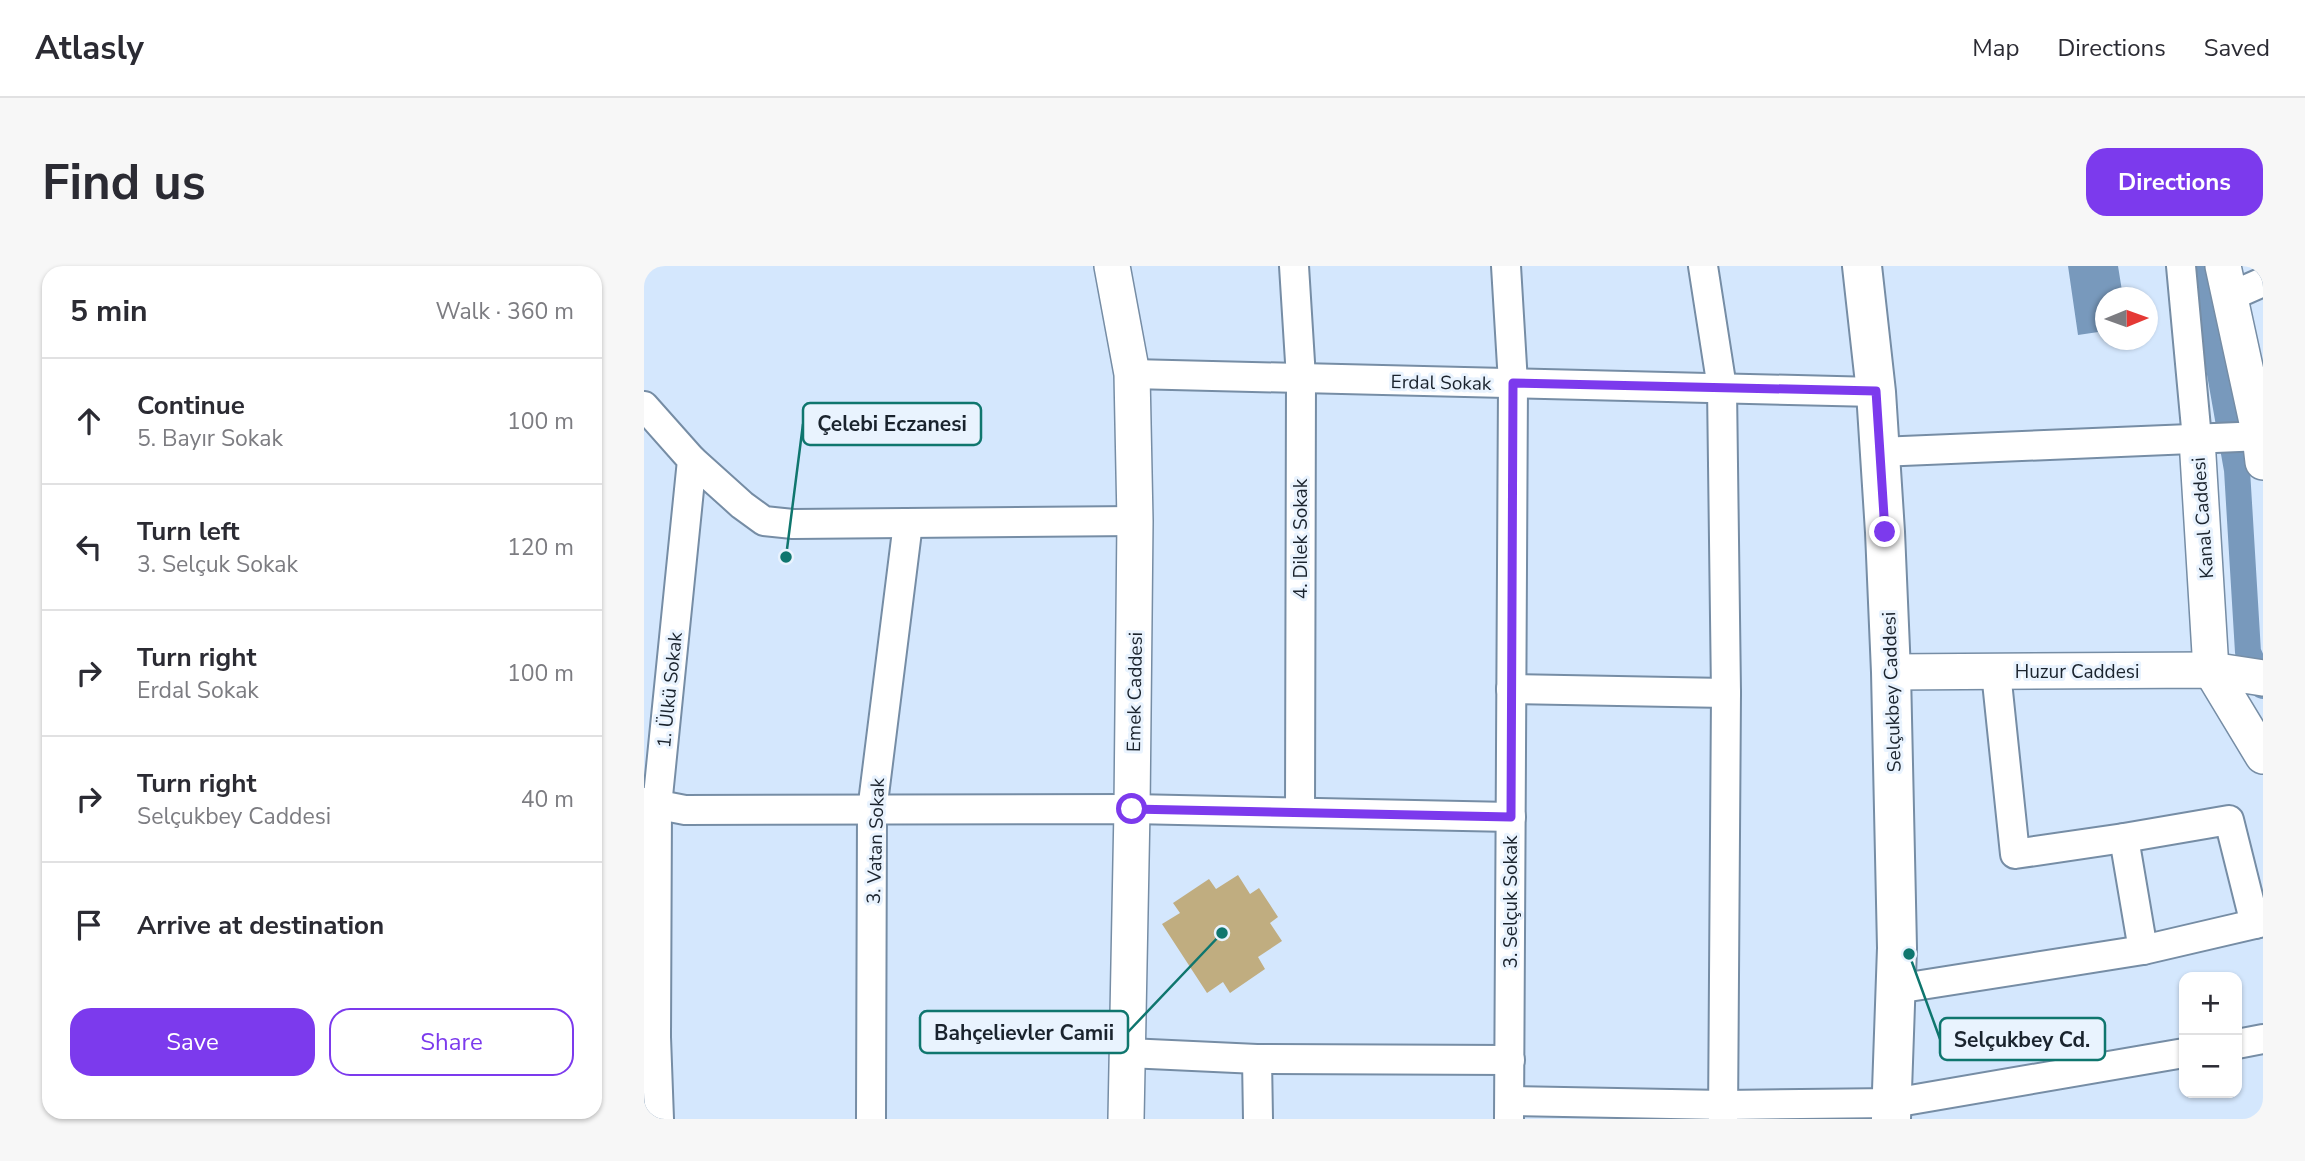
<!DOCTYPE html>
<meta charset="utf-8">
<style>
:root{--surface:#fff;--page:#f7f7f7;--text:#2b2b33;--muted:#7c7c81;--line:#e1e1e2;--accent:#7c3aed}
body{margin:0;font-family:"Nunito Sans",sans-serif;background:var(--page);color:var(--text)}
.controls{position:absolute;right:21px;bottom:21px;display:grid;overflow:hidden;border-radius:14px;box-shadow:0 2px 5px #0004}
.controls button{width:63px;height:63px;display:grid;place-items:center;padding:0;border:0;border-bottom:2px solid var(--line);background:var(--surface);color:var(--text);font:35px sans-serif}
.compass{position:absolute;left:1451px;top:21px;width:63px;height:63px;border-radius:50%;background:var(--surface);box-shadow:0 2px 5px #0004;rotate:89deg}
.stop{position:absolute;width:21px;height:21px;margin:-16px;border:5px solid #7c3aed;border-radius:50%;background:#fff}
.stop.end{background:#7c3aed;border-color:#fff;box-shadow:0 2px 7px #0008}
.list{margin:0;padding:0;list-style:none}
h2{display:flex;justify-content:space-between;align-items:center;height:91px;margin:0;padding:0 28px;font-size:30px}
h2 small{font-size:23px;font-weight:400;color:var(--muted)}
.list li{display:grid;grid-template-columns:46px 1fr auto;gap:21px;align-items:center;box-sizing:border-box;height:126px;padding:0 28px;border-top:2px solid var(--line)}
.list b{display:block;font-size:26px;white-space:nowrap}
.list p{margin:0;font-size:23px;white-space:nowrap;color:var(--muted)}
.list em{font-size:23px;font-style:normal;color:var(--muted)}
.actions{display:flex;gap:14px;padding:21px 28px}
.actions a{flex:1;padding:16px 0;border:2px solid var(--accent);border-radius:21px;text-align:center;font-size:24px;color:var(--accent)}
.actions .main{background:var(--accent);color:#fff}
.icon{flex:none;width:38px;height:38px;fill:none;stroke:currentColor;stroke-width:2;stroke-linecap:round;stroke-linejoin:round}
.map{position:relative;flex:none;width:1619px;height:853px;overflow:hidden;border-radius:21px}
header{display:flex;align-items:center;gap:42px;box-sizing:border-box;height:98px;padding:0 35px;background:var(--surface);border-bottom:2px solid var(--line)}
header strong{font-size:33px}
nav{display:flex;gap:38px;margin-inline-start:auto;font-size:24px}
.intro{display:flex;align-items:center;justify-content:space-between;box-sizing:border-box;height:168px;padding:0 42px}
h1{margin:0;font-size:49px}
.button{padding:18px 32px;border-radius:21px;background:var(--accent);color:#fff;font-size:24px;font-weight:700}
main{display:flex;gap:42px;padding:0 42px}
aside{flex:1;background:var(--surface);border-radius:21px;box-shadow:0 2px 5px #0004}
.map>svg:first-child{display:block}
.water{fill:#7899bc}
.lines{fill:none;stroke-linecap:round;stroke-linejoin:round}
.canal{stroke:#7899bc;stroke-width:26}
.building{fill:#c0ad80}
.minor-casing{stroke:#768da5;stroke-width:32}
.tertiary-casing{stroke:#768da5;stroke-width:38}
.primary-casing{stroke:#768da5;stroke-width:42}
.minor{stroke:#fff;stroke-width:28}
.tertiary{stroke:#fff;stroke-width:35}
.primary{stroke:#fff;stroke-width:38}
.route{stroke:#7c3aed;stroke-width:9}
.labels{text-anchor:middle;stroke-width:6;stroke-linejoin:round;paint-order:stroke}
.street-label{font-size:19px;fill:#1a232d;stroke:#e9f3fe}
.leader{fill:none;stroke:#0f766e;stroke-width:2.5}
.callout-dot{fill:#0f766e;stroke:#e9f3fe;stroke-width:2.5}
.callout{fill:#e9f3fe;stroke:#0f766e;stroke-width:2.5}
.callout-label{font-size:21px;text-anchor:middle;font-weight:bold;fill:#1a232d}
</style>
<header>
<strong>Atlasly</strong>
<nav><a>Map</a><a>Directions</a><a>Saved</a></nav>
</header>
<div class="intro"><h1>Find us</h1><a class="button">Directions</a></div>
<main>
<aside>
<h2>5 min<small>Walk · 360 m</small></h2>
<ul class="list">
<li><svg class="icon" aria-label="ahead" viewBox="0 0 24 24"><path d="M12 20V5M6 11l6-6 6 6"/></svg><div><b>Continue</b><p>5. Bayır Sokak</p></div><em>100 m</em></li>
<li><svg class="icon" aria-label="left" viewBox="0 0 24 24"><path d="M17 20v-9H6M10 6l-5 5 5 5"/></svg><div><b>Turn left</b><p>3. Selçuk Sokak</p></div><em>120 m</em></li>
<li><svg class="icon" aria-label="right" viewBox="0 0 24 24"><path d="M7 20v-9h11M14 6l5 5-5 5"/></svg><div><b>Turn right</b><p>Erdal Sokak</p></div><em>100 m</em></li>
<li><svg class="icon" aria-label="right" viewBox="0 0 24 24"><path d="M7 20v-9h11M14 6l5 5-5 5"/></svg><div><b>Turn right</b><p>Selçukbey Caddesi</p></div><em>40 m</em></li>
<li><svg class="icon" aria-label="arrive" viewBox="0 0 24 24"><path d="M6 21V4h12l-3 4 3 4H6"/></svg><div><b>Arrive at destination</b></div></li>
</ul>
<div class="actions"><a class="main">Save</a><a>Share</a></div>
</aside>
<div class="map">
<svg width="1619" height="853" viewBox="0 0 1619 853">
<rect width="100%" height="100%" fill="#d4e7fd"/>
<path class="water" d="M1424,0H1474L1479,31L1462,32L1461,65L1434,69Z"/>
<g class="lines">
<path class="canal" d="M1557,0L1593,204L1604,386L1619,420"/>
</g>
<path class="building" d="M594,609L606,628L615,622L634,651L626,657L638,675L614,691L621,703L586,727L579,716L563,727L518,658L536,647L529,637L565,613L572,623Z"/>
<g class="lines">
<defs>
<g id="minor">
<path d="M650,0L657,112L656,546"/>
<path d="M862,0L869,117L865,853"/>
<path d="M1059,0L1078,122L1082,427L1079,853"/>
<path d="M1537,0L1553,173"/>
<path d="M1585,31L1619,16"/>
<path d="M488,108L1232,126"/>
<path d="M0,140L48,194L13,540L12,771L15,853"/>
<path d="M1235,186L1619,170"/>
<path d="M48,194L98,239L120,255L149,258L491,255"/>
<path d="M1352,406L1371,588L1480,572L1585,554L1611,658"/>
<path d="M867,423L1082,427"/>
<path d="M0,536L41,544L488,543L867,551"/>
<path d="M1480,572L1499,684"/>
<path d="M1252,723L1499,684L1619,656"/>
<path d="M1593,778L1619,773"/>
<path d="M484,787L613,793L866,794"/>
<path d="M613,793L614,853"/>
<path d="M866,835L1080,839L1249,837L1540,787"/>
<path d="M227,853L228,545L264,257"/>
</g>
<g id="tertiary">
<path d="M468,0L488,108L491,255L488,543L482,853"/>
<path d="M1579,0L1616,170L1619,196"/>
<path d="M1553,173L1567,404L1619,490"/>
<path d="M1247,406L1567,404L1619,412"/>
</g>
<path id="primary" d="M1218,0L1232,126L1241,266L1247,406L1253,682L1247,853"/>
</defs>
<use href="#minor" class="minor-casing"/>
<use href="#tertiary" class="tertiary-casing"/>
<use href="#primary" class="primary-casing"/>
<use href="#minor" class="minor"/>
<use href="#tertiary" class="tertiary"/>
<use href="#primary" class="primary"/>
</g>
<g class="lines">
<path class="route" d="M488,543L867,551L869,117L1232,125L1241,266"/>
</g>
<g class="labels">
<g class="street-label">
<text transform="translate(797 116) rotate(1)" y="7">Erdal Sokak</text>
<text transform="translate(1558 252) rotate(-94)" y="7">Kanal Caddesi</text>
<text transform="translate(656 273) rotate(-90)" y="7">4. Dilek Sokak</text>
<text x="1433" y="412">Huzur Caddesi</text>
<text transform="translate(25 424) rotate(-84)" y="7">1. Ülkü Sokak</text>
<text transform="translate(490 426) rotate(-89)" y="7">Emek Caddesi</text>
<text transform="translate(1247 426) rotate(-92)" y="7">Selçukbey Caddesi</text>
<text transform="translate(231 575) rotate(-88)" y="7">3. Vatan Sokak</text>
<text transform="translate(866 636) rotate(-90)" y="7">3. Selçuk Sokak</text>
</g>
</g>
<path class="leader" d="M142 291L159 158M578 667L484 766M1265 688L1296 773"/>
<g class="callout-dot">
<circle cx="142" cy="291" r="7"/>
<circle cx="578" cy="667" r="7"/>
<circle cx="1265" cy="688" r="7"/>
</g>
<g class="callout">
<rect x="159" y="137" width="178" height="42" rx="7"/>
<rect x="276" y="745" width="208" height="42" rx="7"/>
<rect x="1296" y="752" width="165" height="42" rx="7"/>
</g>
<g class="callout-label">
<text x="248" y="165">Çelebi Eczanesi</text>
<text x="380" y="774">Bahçelievler Camii</text>
<text x="1378" y="781">Selçukbey Cd.</text>
</g>
</svg>
<div class="controls">
<button>+</button>
<button>−</button>
</div>
<svg class="compass" viewBox="-18 -18 36 36"><path d="M0-13l5 13h-10z" fill="#e53935"/><path d="M0 13l5-13h-10z" fill="#7c7c81"/></svg>
<div class="stop" style="left:488px;top:543px"></div>
<div class="stop end" style="left:1241px;top:266px"></div>
</div>
</main>
